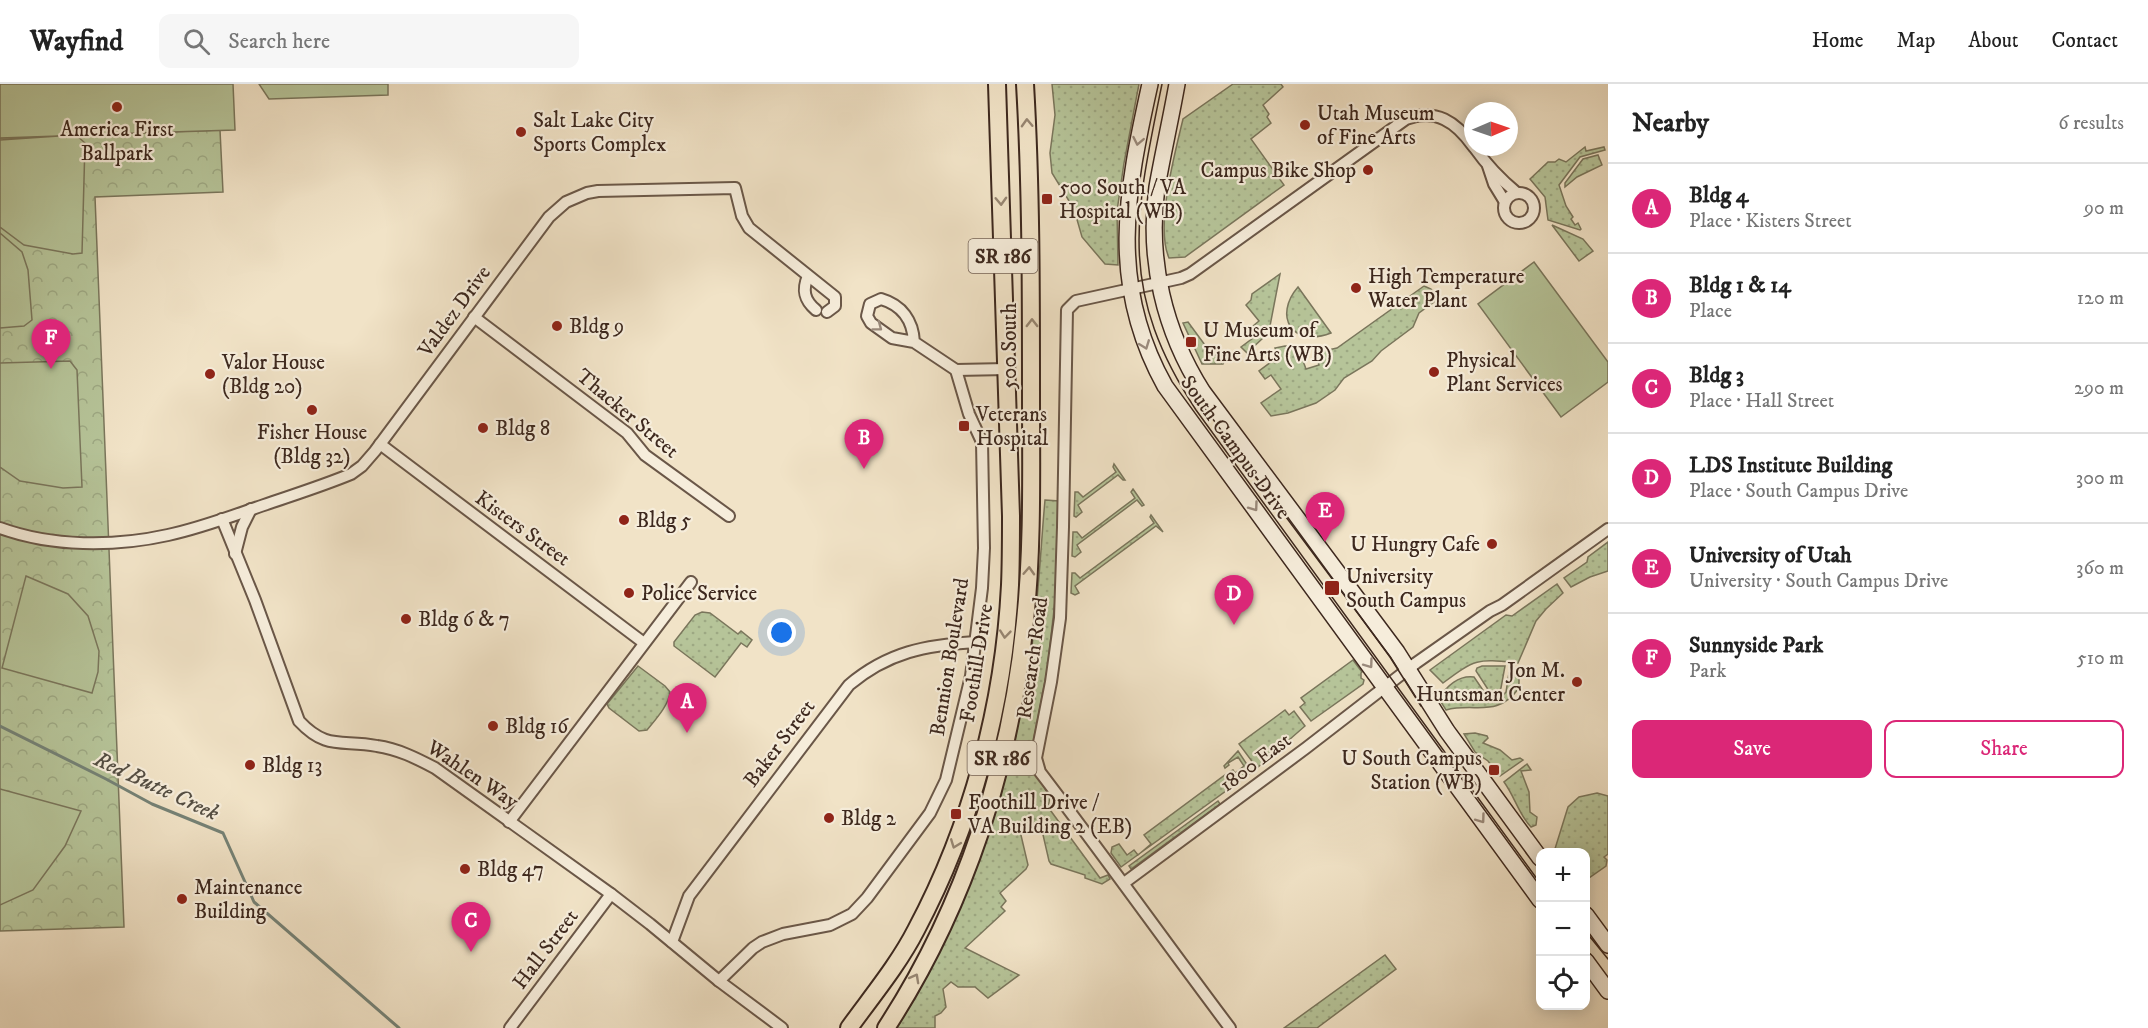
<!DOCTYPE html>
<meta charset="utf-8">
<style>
:root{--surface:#fff;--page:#f6f6f6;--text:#222;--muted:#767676;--line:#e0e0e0;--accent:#db2777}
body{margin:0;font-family:"IM FELL DW Pica",serif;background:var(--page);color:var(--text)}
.controls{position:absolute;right:18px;bottom:18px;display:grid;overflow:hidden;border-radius:12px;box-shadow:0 3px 15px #0003}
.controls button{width:54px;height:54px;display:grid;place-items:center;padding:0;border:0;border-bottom:2px solid var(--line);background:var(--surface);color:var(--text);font:30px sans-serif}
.compass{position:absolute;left:1464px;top:18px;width:54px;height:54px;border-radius:50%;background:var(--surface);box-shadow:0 3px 15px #0003;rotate:88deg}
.you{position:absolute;left:782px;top:549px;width:21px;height:21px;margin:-15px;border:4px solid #fff;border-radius:50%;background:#1a73e8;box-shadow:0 0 0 9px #1a73e833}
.badge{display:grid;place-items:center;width:39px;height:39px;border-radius:50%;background:var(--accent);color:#fff;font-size:20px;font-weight:700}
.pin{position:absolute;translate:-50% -50px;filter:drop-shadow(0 2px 3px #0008)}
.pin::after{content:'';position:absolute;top:32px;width:21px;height:18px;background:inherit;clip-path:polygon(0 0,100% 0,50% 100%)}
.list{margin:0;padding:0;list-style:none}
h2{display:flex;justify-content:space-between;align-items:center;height:78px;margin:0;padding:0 24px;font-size:26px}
h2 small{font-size:20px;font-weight:400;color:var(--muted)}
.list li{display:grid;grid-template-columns:39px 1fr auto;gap:18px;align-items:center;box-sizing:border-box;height:90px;padding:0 24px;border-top:2px solid var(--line)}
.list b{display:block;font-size:22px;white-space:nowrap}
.list p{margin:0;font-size:20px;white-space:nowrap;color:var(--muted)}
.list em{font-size:20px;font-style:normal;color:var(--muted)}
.actions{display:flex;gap:12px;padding:18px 24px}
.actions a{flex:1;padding:14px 0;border:2px solid var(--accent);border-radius:12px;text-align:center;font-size:21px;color:var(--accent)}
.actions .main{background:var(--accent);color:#fff}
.icon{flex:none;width:33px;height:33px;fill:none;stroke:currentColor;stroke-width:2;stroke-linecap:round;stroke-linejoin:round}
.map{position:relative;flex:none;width:1608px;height:944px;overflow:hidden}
header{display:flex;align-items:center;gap:36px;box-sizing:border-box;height:84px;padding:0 30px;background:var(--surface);border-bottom:2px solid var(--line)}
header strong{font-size:28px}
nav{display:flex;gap:33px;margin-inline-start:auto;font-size:21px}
.search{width:420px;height:54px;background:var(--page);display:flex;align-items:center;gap:15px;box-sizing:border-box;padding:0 21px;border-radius:12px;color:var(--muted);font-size:22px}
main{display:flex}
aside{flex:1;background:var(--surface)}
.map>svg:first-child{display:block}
.grass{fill:url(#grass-dots);stroke:#7a765c;stroke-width:1.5}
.park{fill:url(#park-crowns);stroke:#7a765c;stroke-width:1.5}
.pitch{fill:#b6c499;stroke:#7a765c;stroke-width:1.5}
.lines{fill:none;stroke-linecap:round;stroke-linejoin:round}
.stream{stroke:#758276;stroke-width:3}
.street-casing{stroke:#6a5748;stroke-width:14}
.secondary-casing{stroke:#3d281e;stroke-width:18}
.primary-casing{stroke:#3d281e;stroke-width:20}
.street{stroke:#f6eddb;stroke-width:10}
.secondary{stroke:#f6eddb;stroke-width:15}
.primary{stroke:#f1e3c7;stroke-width:16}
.tram{stroke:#3d281e;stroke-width:1.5}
.oneway{stroke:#978672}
.oneway2{stroke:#9a8a7c}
.poi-dot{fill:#8f2418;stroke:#f6eddb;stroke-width:2}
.labels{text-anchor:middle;stroke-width:4.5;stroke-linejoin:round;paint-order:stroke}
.shield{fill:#f6eddb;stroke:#746357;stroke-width:1.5}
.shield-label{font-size:20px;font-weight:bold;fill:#3d281e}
.poi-label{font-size:21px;fill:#3d281e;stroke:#f6eddb;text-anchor:start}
.street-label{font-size:21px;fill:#3d281e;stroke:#f6eddb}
.water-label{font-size:22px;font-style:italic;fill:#544e43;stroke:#f6eddb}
</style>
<header>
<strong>Wayfind</strong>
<div class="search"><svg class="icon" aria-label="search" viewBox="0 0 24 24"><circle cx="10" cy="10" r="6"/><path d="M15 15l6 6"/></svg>Search here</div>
<nav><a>Home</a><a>Map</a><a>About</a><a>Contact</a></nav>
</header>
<main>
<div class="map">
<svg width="1608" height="944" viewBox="0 0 1608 944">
<defs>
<pattern id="grass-dots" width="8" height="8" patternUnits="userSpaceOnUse" patternTransform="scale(1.5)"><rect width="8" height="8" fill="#b6c499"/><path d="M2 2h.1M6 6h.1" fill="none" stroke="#9da883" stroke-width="1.8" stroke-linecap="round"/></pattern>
<pattern id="park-crowns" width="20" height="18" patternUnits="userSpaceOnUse" patternTransform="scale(1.5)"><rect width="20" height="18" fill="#b6c499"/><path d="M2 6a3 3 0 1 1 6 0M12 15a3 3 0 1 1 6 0" fill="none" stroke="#9da883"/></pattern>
</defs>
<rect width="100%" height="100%" fill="#f1e3c7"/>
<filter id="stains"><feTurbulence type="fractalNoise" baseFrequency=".00333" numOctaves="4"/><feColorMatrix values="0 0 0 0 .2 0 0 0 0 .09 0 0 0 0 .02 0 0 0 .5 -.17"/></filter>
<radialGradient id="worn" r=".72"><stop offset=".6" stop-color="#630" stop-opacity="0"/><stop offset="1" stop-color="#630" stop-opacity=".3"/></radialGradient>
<g class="grass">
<path d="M1052,0H1139L1124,79L1117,127L1118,181L1105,180L1082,153L1074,125L1052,89L1050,69L1055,31Z"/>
<path d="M1233,0H1281L1283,3L1263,21L1269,30L1267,33L1271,39L1251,55L1284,101L1185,173L1169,174C1155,142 1175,69 1183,35Z"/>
<path d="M1585,63L1586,67L1604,63L1605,66L1580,73L1559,101L1566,122L1573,133L1571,135L1575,141L1578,139L1581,145L1580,146L1548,136L1545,113L1530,95L1548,78H1555L1559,75L1566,78Z"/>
<path d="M1598,71L1602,81L1577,93L1565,103V99L1583,75Z"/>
<path d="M1552,141L1583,155L1593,167L1579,177Z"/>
<path d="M1280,190L1270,242L1264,253L1247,269L1241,263L1257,251L1252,243L1259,237L1246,221L1251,216L1252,210Z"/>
<path d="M1424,202L1431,205L1438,215L1419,229L1413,243L1381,267L1372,277L1344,294L1335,306L1316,319L1288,329L1271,332L1261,319L1281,305L1271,291L1265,295L1259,287L1279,272L1275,264L1285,262L1298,263L1306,285L1319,281L1315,266H1328L1337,264Z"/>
<path d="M1298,203L1331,249C1292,264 1273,232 1298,203Z"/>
<path d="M1188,238L1213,272L1221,268L1226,274L1223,280H1202L1183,239Z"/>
<path d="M1114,380L1125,396H1123L1118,391L1078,421L1082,428L1076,433L1074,432L1075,408H1078L1083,413L1116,388L1113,383Z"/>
<path d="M1133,405L1144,421L1142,422L1137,416L1077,461L1081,468L1075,473L1072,472L1073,448H1077L1082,454L1135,414L1131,408Z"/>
<path d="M1045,416L1059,417L1055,517L1047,587L1032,664V683L1050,713L1048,723L1100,794L1108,791L1110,795L1102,800L1085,794V791L1051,780L1049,777L1041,742L1020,747L1028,781L1026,785L1000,809L1006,817L1001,823L1005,827L965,864L1019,891L988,914L975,903H958L951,898L943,905L946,923L941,929L935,932V944H896C916,915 931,884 946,852C986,767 1014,676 1029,583C1038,528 1040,471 1045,416Z"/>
<path d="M1151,431L1163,448L1156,442L1075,502L1079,509L1075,511L1071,509L1072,489H1075L1080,494L1154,439L1150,433Z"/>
<path d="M1608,458V487L1590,493L1571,503L1564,494L1587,478L1588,473Z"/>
<path d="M1557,500L1563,509L1546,525L1536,537L1518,579C1478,575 1476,574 1443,599L1430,586L1506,531L1512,532Z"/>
<path d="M702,528L710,529L738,550L741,547L752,556L747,563L741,559L715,593L674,562V558L695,531Z"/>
<path d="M1353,576L1362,588L1361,589V594L1364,596L1363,600L1311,637L1300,623L1305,619L1301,614Z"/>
<path d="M638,582L665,602L670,608C669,621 655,636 647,646L639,647L609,624L607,620Z"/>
<path d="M1482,582H1505L1501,604L1496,611L1491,610L1476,587L1477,584Z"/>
<path d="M1514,585L1519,589V604C1496,635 1476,618 1446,626L1439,615C1446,602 1459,591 1474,593L1489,615L1499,616L1506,608L1509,589Z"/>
<path d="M1285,626L1289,631L1294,627L1305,642L1257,684L1239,660Z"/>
<path d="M1475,649L1487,652L1488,654L1483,659L1500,666L1512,676L1520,674L1523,676L1500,692L1488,677L1475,668L1464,650Z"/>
<path d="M1238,667L1252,688L1121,783L1111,769L1112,763L1119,760L1127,771L1134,766L1138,771L1151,760L1144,751L1229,688L1233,686L1235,689L1244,682L1238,673L1228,679L1229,681L1225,684L1224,682Z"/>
<path d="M1527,680L1531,686L1521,687L1529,708L1530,728L1537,733L1536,741L1531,743C1519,731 1515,713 1504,698Z"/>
<path d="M1597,709L1608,712V770L1604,773L1607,776L1606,782L1586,796V768H1554L1568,723L1579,713Z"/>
<path d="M1218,717L1220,720L1131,785L1129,782Z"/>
<path d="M1385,871L1396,885L1317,944H1284Z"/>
</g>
<path class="park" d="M220,46L223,108L95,113L124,843L0,847V54Z"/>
<g class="pitch">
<path d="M0,0H233L235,46L76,51L85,59L82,169L73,170L24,161L0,143V56L59,52L0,54Z"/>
<path d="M259,0H388V11L269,15Z"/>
<path d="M0,149L22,168L28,186L32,236L24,242L0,244Z"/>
<path d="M1534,178L1608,278V298L1561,333L1478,220Z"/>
<path d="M70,277L77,286L82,403L63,404L20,397L0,383V279Z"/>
<path d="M26,492L68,510L88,532L99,567L98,588L92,609L2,584Z"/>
<path d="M0,705L81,727L65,762L33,806L0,821Z"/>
</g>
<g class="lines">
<path class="stream" d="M0,642L106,695L152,720L223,749L254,818L399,944"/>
<defs>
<g id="street">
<path d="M1474,63C1486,80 1500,95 1517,109"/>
<path d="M1488,82L1494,100L1505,118"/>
<circle cx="1519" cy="124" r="15"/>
<path d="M808,192C802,206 804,216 816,226"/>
<path d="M474,233L627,349L645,371L729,432"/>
<path d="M914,258C913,237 902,221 881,215L870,220L867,232L871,239L892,254L914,258L956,286L1007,285"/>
<path d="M380,360L644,559"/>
<path d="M222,435L255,516L299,637C327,667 342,655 377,662C398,665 416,674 435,684L611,810L650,840L719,897L782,944"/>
<path d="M0,444C52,463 114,463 168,451C201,444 232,432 264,421C293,411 322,402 351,390L362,382L375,367L549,133L566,118L587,109L598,107L735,104L742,132L749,144L835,213V222L827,228"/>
<path d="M235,470L242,443L251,425"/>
<path d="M509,738L691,498"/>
<path d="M1124,799L1306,664L1416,579L1490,527L1502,521L1608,445"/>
<path d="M672,858L689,812L849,601C888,568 926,561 976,558"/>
<path d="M719,897L753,864L762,858L783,850L830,841L852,830L867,814L930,729L946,696L971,592L982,504L984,464L982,358L969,330L956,286"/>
<path d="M510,944L611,810"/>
<path d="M1230,944C1166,859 1105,773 1040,688L1036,674L1051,598L1060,534L1063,443L1067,226L1076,217L1181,194L1190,190L1406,35C1436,24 1456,38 1473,62"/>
</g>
<g id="secondary">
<path d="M1150,0C1126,108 1108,200 1165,302L1540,816"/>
<path d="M1177,0C1171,34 1163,69 1157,103C1147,175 1164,247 1203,308L1397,568L1447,647L1540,774"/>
<path d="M1586,831L1608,861"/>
<path d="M1586,877L1608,907"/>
</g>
<g id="primary">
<path d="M849,944C872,912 898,881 916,846C972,741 1004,620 1010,501C1011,478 1011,455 1011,432L997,0"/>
<path d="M886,944C965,823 1011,680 1025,537C1033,461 1031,384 1031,307C1031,205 1031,102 1025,0"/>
</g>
</defs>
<use href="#street" class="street-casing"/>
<use href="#secondary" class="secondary-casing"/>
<use href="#primary" class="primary-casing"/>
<use href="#street" class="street"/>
<use href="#secondary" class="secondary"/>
<use href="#primary" class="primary"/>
<g class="tram">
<path d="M1162,0C1135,132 1117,206 1196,326L1540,799"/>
<path d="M1246,382L1278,420L1390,573L1421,622"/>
<path d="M1586,848L1608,875"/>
</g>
</g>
<defs><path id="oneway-chevron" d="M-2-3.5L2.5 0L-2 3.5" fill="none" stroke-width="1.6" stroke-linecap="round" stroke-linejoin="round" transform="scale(1.5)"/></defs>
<g class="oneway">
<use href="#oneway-chevron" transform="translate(1027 39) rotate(-92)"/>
<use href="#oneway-chevron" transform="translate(1001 117) rotate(88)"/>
<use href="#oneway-chevron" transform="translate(1032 239) rotate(-90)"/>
<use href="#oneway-chevron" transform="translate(1029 487) rotate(-87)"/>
<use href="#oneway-chevron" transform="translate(1005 550) rotate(96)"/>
<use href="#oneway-chevron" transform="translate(955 760) rotate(111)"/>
<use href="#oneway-chevron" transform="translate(915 894) rotate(-61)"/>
</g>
<g class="oneway2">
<use href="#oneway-chevron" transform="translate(1138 57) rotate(101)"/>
<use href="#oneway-chevron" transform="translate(878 243) rotate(37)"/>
<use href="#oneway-chevron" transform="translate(1145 261) rotate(69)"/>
<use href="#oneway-chevron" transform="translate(1254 423) rotate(54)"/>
<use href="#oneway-chevron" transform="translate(1369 580) rotate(54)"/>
<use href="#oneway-chevron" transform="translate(1481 735) rotate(54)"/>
</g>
<g class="poi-dot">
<circle cx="117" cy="23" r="6"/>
<circle cx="1305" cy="41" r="6"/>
<circle cx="521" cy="48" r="6"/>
<circle cx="1368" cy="86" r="6"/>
<rect x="1041" y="109" width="12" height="12" rx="3"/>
<circle cx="1356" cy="204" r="6"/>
<circle cx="557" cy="242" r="6"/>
<rect x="1185" y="252" width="12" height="12" rx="3"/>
<circle cx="1434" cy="288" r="6"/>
<circle cx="210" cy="290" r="6"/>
<circle cx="312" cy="326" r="6"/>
<rect x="958" y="336" width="12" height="12" rx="3"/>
<circle cx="483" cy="344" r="6"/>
<circle cx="624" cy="436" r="6"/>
<circle cx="1492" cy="460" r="6"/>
<rect x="1324" y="496" width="16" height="16" rx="3"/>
<circle cx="629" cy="509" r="6"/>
<circle cx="406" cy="535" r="6"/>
<circle cx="1577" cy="598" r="6"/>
<circle cx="493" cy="642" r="6"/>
<circle cx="250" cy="681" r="6"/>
<rect x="1488" y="680" width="12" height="12" rx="3"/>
<rect x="950" y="724" width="12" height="12" rx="3"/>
<circle cx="829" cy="734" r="6"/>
<circle cx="465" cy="785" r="6"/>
<circle cx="182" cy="815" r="6"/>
</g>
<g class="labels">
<g class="shield">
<rect x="968.5" y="155" width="69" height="34" rx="4.5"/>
<rect x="967.5" y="657" width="69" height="34" rx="4.5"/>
</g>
<g class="shield-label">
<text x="1003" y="179">SR 186</text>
<text x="1002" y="681">SR 186</text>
</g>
<g class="poi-label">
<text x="1317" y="36">Utah Museum<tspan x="1317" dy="24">of Fine Arts</tspan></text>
<text x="533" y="43">Salt Lake City<tspan x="533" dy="24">Sports Complex</tspan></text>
<text x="117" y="52" text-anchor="middle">America First<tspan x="117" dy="24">Ballpark</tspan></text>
<text x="1356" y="93" text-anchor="end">Campus Bike Shop</text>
<text x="1059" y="110">500 South / VA<tspan x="1059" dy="24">Hospital (WB)</tspan></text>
<text x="1368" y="199">High Temperature<tspan x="1368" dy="24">Water Plant</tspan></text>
<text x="569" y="249">Bldg 9</text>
<text x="1203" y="253">U Museum of<tspan x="1203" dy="24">Fine Arts (WB)</tspan></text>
<text x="1446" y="283">Physical<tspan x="1446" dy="24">Plant Services</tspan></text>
<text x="222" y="285">Valor House<tspan x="222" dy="24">(Bldg 20)</tspan></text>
<text x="976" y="337">Veterans<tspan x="976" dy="24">Hospital</tspan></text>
<text x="495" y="351">Bldg 8</text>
<text x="312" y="355" text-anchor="middle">Fisher House<tspan x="312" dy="24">(Bldg 32)</tspan></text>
<text x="636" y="443">Bldg 5</text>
<text x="1480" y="467" text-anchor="end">U Hungry Cafe</text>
<text x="1346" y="499">University<tspan x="1346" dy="24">South Campus</tspan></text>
<text x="641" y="516">Police Service</text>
<text x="418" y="542">Bldg 6 &amp; 7</text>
<text x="1565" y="593" text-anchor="end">Jon M.<tspan x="1565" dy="24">Huntsman Center</tspan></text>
<text x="505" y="649">Bldg 16</text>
<text x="1482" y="681" text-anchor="end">U South Campus<tspan x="1482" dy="24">Station (WB)</tspan></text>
<text x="262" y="688">Bldg 13</text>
<text x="968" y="725">Foothill Drive /<tspan x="968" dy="24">VA Building 2 (EB)</tspan></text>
<text x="841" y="741">Bldg 2</text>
<text x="477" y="792">Bldg 47</text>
<text x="194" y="810">Maintenance<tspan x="194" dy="24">Building</tspan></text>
</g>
<g class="street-label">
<text transform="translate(454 227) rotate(-54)" y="7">Valdez Drive</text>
<text transform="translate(1009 262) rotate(-90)" y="7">500 South</text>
<text transform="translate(628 329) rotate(40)" y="7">Thacker Street</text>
<text transform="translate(1236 363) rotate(54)" y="7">South Campus Drive</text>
<text transform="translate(523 444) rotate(36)" y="7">Kisters Street</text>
<text transform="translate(949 573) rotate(-81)" y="7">Bennion Boulevard</text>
<text transform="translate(1032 574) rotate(-82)" y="7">Research Road</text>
<text transform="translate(976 579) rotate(-81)" y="7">Foothill Drive</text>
<text transform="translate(779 659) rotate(-53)" y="7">Baker Street</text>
<text transform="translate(1255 678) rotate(-37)" y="7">1800 East</text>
<text transform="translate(473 690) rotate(34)" y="7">Wahlen Way</text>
<text transform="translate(545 865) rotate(-53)" y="7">Hall Street</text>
</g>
<g class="water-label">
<text transform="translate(157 701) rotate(25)" y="8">Red Butte Creek</text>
</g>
</g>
<rect width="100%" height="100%" filter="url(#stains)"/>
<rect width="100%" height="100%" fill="url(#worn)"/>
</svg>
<div class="controls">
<button>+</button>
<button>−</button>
<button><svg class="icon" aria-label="locate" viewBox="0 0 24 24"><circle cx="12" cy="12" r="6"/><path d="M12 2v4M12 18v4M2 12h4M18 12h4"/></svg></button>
</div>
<svg class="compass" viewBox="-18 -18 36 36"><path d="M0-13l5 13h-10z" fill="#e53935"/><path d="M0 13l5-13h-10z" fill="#767676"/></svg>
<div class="you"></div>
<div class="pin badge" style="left:687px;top:649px">A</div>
<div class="pin badge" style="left:864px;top:385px">B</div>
<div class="pin badge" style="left:471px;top:868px">C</div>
<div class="pin badge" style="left:1234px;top:541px">D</div>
<div class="pin badge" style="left:1325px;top:458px">E</div>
<div class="pin badge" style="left:51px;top:285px">F</div>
</div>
<aside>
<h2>Nearby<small>6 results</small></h2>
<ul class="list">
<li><span class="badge">A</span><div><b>Bldg 4</b><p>Place · Kisters Street</p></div><em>90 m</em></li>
<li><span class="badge">B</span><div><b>Bldg 1 &amp; 14</b><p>Place</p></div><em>120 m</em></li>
<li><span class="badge">C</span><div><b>Bldg 3</b><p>Place · Hall Street</p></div><em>290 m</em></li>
<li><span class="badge">D</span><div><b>LDS Institute Building</b><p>Place · South Campus Drive</p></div><em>300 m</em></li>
<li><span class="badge">E</span><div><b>University of Utah</b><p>University · South Campus Drive</p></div><em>360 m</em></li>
<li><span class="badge">F</span><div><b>Sunnyside Park</b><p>Park</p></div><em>510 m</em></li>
</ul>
<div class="actions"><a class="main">Save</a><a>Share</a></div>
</aside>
</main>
